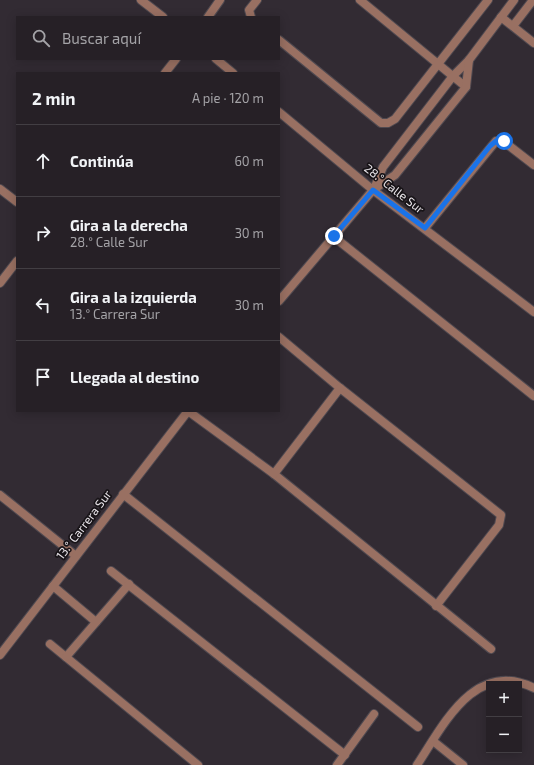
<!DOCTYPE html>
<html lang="es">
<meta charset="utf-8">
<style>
:root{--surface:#262026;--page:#322d32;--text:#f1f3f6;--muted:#a4a3a7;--line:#423e43}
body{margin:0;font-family:"Exo 2",sans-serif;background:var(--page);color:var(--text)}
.controls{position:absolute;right:12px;bottom:12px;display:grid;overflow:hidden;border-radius:0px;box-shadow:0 2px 10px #0003}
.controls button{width:36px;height:36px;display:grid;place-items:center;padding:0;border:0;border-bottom:1px solid var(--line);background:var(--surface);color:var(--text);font:20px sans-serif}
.stop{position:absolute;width:12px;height:12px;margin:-9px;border:3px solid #1a73e8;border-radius:50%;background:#fff}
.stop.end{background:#1a73e8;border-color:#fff;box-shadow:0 1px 4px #0008}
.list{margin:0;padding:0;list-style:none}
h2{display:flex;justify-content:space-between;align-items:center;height:52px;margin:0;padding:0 16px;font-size:17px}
h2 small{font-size:13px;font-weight:400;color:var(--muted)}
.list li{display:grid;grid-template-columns:26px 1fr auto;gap:12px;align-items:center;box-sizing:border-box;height:72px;padding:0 16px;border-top:1px solid var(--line)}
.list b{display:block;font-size:15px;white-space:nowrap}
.list p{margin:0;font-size:13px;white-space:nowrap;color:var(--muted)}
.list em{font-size:13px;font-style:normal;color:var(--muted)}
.icon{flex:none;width:22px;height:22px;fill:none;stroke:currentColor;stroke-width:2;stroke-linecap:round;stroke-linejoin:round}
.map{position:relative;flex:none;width:534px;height:765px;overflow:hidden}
.search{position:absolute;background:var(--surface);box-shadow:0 2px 10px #0003;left:16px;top:16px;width:264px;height:44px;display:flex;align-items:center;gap:10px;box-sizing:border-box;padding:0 14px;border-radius:0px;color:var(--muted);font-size:15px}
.panel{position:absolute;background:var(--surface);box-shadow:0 2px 10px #0003;left:16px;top:72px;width:264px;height:340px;border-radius:0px}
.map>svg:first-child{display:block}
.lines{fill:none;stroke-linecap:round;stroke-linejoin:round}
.street-casing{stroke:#4f4950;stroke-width:10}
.street{stroke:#997062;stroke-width:8}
.route{stroke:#1a73e8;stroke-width:5}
.labels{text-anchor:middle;stroke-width:3.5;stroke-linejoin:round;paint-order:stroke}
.street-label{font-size:12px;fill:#eae6eb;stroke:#181418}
</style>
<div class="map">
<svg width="534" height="765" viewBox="0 0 534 765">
<rect width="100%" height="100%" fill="#322b33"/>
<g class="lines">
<defs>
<g id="street">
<path d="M141,0L163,17"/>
<path d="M360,0L466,87"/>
<path d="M208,17L220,0"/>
<path d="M251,17L249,10L257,0"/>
<path d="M501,17L534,43"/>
<path d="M513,26L533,0"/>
<path d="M279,40L381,123H388L395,119L488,0"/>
<path d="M216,59L233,73"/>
<path d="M165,73L176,59"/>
<path d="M279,112L373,190L534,312"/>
<path d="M0,189L17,202"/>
<path d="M374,189L383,167L453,76L469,60L514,0"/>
<path d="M425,228L496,141H503L534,165"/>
<path d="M334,237L534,396"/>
<path d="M0,283L17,261"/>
<path d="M279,301L373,190L395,175L466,87L469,60"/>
<path d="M279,337L340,388L501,515L499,525L436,606"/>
<path d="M188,411L274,474L491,649"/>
<path d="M274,474L340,388"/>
<path d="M123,494L418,727"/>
<path d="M0,495L76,556"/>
<path d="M111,571L345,755"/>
<path d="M53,586L96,622"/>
<path d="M50,644L198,765"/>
<path d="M0,655L188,411"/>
<path d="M66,657L129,584"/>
<path d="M433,741L463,765"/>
<path d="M337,765L374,714"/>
<path d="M417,765C444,724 475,659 534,688"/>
</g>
</defs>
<use href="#street" class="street-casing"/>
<use href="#street" class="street"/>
</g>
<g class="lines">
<path class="route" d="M334,236L373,190L425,228L490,146L496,141H504"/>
</g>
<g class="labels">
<g class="street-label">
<text transform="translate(394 189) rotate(38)" y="4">28.° Calle Sur</text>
<text transform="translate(84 525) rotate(-53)" y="4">13.° Carrera Sur</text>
</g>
</g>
</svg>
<div class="controls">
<button>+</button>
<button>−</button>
</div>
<div class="stop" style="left:504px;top:141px"></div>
<div class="stop end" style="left:334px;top:236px"></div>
<div class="search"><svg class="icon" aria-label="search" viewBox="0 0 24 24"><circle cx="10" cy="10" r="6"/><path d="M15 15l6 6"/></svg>Buscar aquí</div>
<section class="panel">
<h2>2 min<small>A pie · 120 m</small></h2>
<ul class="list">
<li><svg class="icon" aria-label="ahead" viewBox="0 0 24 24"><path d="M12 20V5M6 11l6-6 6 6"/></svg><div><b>Continúa</b></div><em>60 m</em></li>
<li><svg class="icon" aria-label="right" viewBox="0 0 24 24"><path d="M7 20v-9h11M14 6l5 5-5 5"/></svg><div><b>Gira a la derecha</b><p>28.° Calle Sur</p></div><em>30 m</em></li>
<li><svg class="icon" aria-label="left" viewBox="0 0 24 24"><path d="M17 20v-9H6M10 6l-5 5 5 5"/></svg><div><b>Gira a la izquierda</b><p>13.° Carrera Sur</p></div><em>30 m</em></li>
<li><svg class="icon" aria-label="arrive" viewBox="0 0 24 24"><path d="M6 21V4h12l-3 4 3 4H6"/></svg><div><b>Llegada al destino</b></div></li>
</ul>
</section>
</div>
